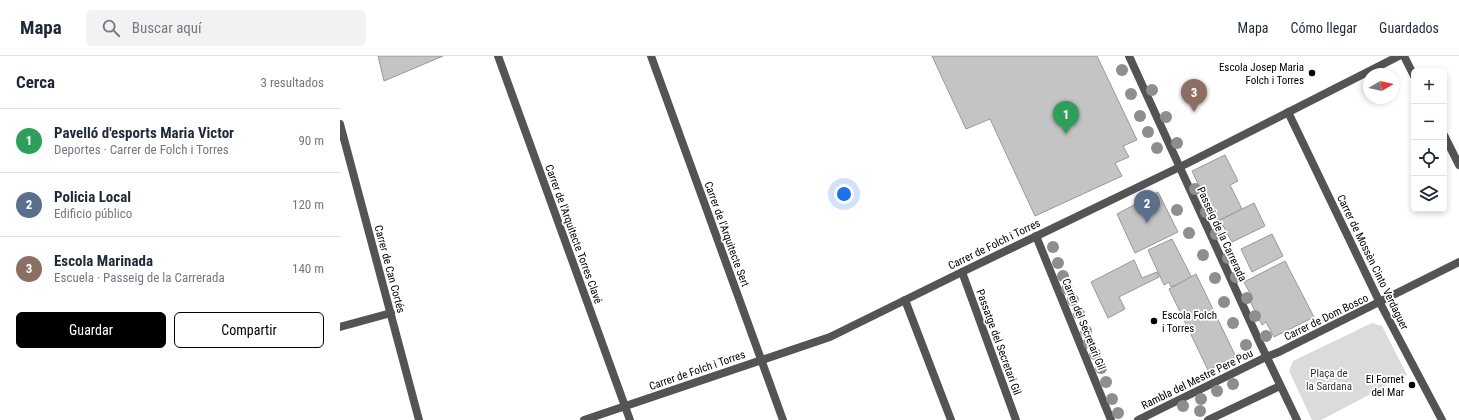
<!DOCTYPE html>
<html lang="es">
<meta charset="utf-8">
<style>
:root{--surface:#fff;--page:#f2f2f3;--text:#1f2937;--muted:#747a83;--line:#e0e1e3;--accent:#000}
body{margin:0;font-family:"Roboto Condensed",sans-serif;background:var(--page);color:var(--text)}
.controls{position:absolute;right:12px;top:12px;display:grid;overflow:hidden;border-radius:6px;box-shadow:0 2px 6px #0003}
.controls button{width:36px;height:36px;display:grid;place-items:center;padding:0;border:0;border-bottom:1px solid var(--line);background:var(--surface);color:var(--text);font:20px sans-serif}
.compass{position:absolute;left:1023px;top:12px;width:36px;height:36px;border-radius:50%;background:var(--surface);box-shadow:0 2px 6px #0003;rotate:81deg}
.you{position:absolute;left:504px;top:138px;width:14px;height:14px;margin:-10px;border:3px solid #fff;border-radius:50%;background:#1a73e8;box-shadow:0 0 0 6px #1a73e833}
.badge{display:grid;place-items:center;width:26px;height:26px;border-radius:50%;background:var(--accent);color:#fff;font-size:13px;font-weight:700}
.pin{position:absolute;translate:-50% -33px;filter:drop-shadow(0 1px 2px #0008)}
.pin::after{content:'';position:absolute;top:21px;width:14px;height:12px;background:inherit;clip-path:polygon(0 0,100% 0,50% 100%)}
.list{margin:0;padding:0;list-style:none}
h2{display:flex;justify-content:space-between;align-items:center;height:52px;margin:0;padding:0 16px;font-size:17px}
h2 small{font-size:13px;font-weight:400;color:var(--muted)}
.list li{display:grid;grid-template-columns:26px 1fr auto;gap:12px;align-items:center;box-sizing:border-box;height:64px;padding:0 16px;border-top:1px solid var(--line)}
.list b{display:block;font-size:15px;white-space:nowrap}
.list p{margin:0;font-size:13px;white-space:nowrap;color:var(--muted)}
.list em{font-size:13px;font-style:normal;color:var(--muted)}
.actions{display:flex;gap:8px;padding:12px 16px}
.actions a{flex:1;padding:9px 0;border:1px solid var(--accent);border-radius:6px;text-align:center;font-size:14px;color:var(--accent)}
.actions .main{background:var(--accent);color:#fff}
.icon{flex:none;width:22px;height:22px;fill:none;stroke:currentColor;stroke-width:2;stroke-linecap:round;stroke-linejoin:round}
.map{position:relative;flex:none;width:1119px;height:364px;overflow:hidden}
header{display:flex;align-items:center;gap:24px;box-sizing:border-box;height:56px;padding:0 20px;background:var(--surface);border-bottom:1px solid var(--line)}
header strong{font-size:19px}
nav{display:flex;gap:22px;margin-inline-start:auto;font-size:14px}
.search{width:280px;height:36px;background:var(--page);display:flex;align-items:center;gap:10px;box-sizing:border-box;padding:0 14px;border-radius:6px;color:var(--muted);font-size:15px}
main{display:flex}
aside{flex:1;background:var(--surface)}
.map>svg:first-child{display:block}
.green{fill:#dbdbdb}
.building{fill:#c4c4c4;stroke:#989898}
.lines{fill:none;stroke-linecap:round;stroke-linejoin:round}
.street{stroke:#545454;stroke-width:8}
.tree{fill:#8e8e8e}
.poi-dot{fill:#000;stroke:#fff;stroke-width:1.5}
.labels{text-anchor:middle;stroke-width:3.5;stroke-linejoin:round;paint-order:stroke}
.poi-label{font-size:11px;fill:#000;stroke:#fff;text-anchor:end}
.street-label{font-size:11px;fill:#000;stroke:#fff}
.park-label{font-size:11px;fill:#323232;stroke:#fff}
</style>
<header>
<strong>Mapa</strong>
<div class="search"><svg class="icon" aria-label="search" viewBox="0 0 24 24"><circle cx="10" cy="10" r="6"/><path d="M15 15l6 6"/></svg>Buscar aquí</div>
<nav><a>Mapa</a><a>Cómo llegar</a><a>Guardados</a></nav>
</header>
<main>
<aside>
<h2>Cerca<small>3 resultados</small></h2>
<ul class="list">
<li><span class="badge" style="background:#2e9e5b">1</span><div><b>Pavelló d'esports Maria Victor</b><p>Deportes · Carrer de Folch i Torres</p></div><em>90 m</em></li>
<li><span class="badge" style="background:#5c6f8a">2</span><div><b>Policia Local</b><p>Edificio público</p></div><em>120 m</em></li>
<li><span class="badge" style="background:#8d6e63">3</span><div><b>Escola Marinada</b><p>Escuela · Passeig de la Carrerada</p></div><em>140 m</em></li>
</ul>
<div class="actions"><a class="main">Guardar</a><a>Compartir</a></div>
</aside>
<div class="map">
<svg width="1119" height="364" viewBox="0 0 1119 364">
<rect width="100%" height="100%" fill="#fff"/>
<path class="green" d="M1032,267L1042,270L1067,319L981,364H972L949,315L953,305Z"/>
<g class="building">
<path d="M38,0H103L44,25Z"/>
<path d="M592,0H757L797,84L783,90L789,101L775,107L782,120L695,160L650,63L626,73Z"/>
<path d="M885,99L898,125L890,129L902,153L876,166L852,115Z"/>
<path d="M818,136L838,176L795,197L777,158Z"/>
<path d="M914,147L925,170L892,186L880,164Z"/>
<path d="M932,178L943,200L912,216L901,193Z"/>
<path d="M832,183L852,222L831,231L829,226L824,229L808,194Z"/>
<path d="M794,204L802,222L817,216L819,221L779,241L785,253L768,262L751,226Z"/>
<path d="M945,205L974,261L934,281L926,266L922,269L909,243L912,241L904,226Z"/>
<path d="M856,218L896,301L868,314L829,233Z"/>
</g>
<g class="lines">
<g class="street">
<path d="M158,0L290,364"/>
<path d="M311,0L443,364"/>
<path d="M789,0L920,287L957,364"/>
<path d="M1064,0L1074,20"/>
<path d="M948,56L1040,247L1102,364"/>
<path d="M0,68L79,364"/>
<path d="M1104,79L1119,109"/>
<path d="M696,180L771,364"/>
<path d="M622,216L676,364"/>
<path d="M565,244L611,364"/>
<path d="M0,271L51,257"/>
<path d="M244,364L490,281L622,216L848,107L1059,0"/>
<path d="M798,364L926,301L939,296L1119,206"/>
<path d="M868,364L940,330"/>
</g>
</g>
<g class="tree">
<circle cx="782" cy="14" r="6"/>
<circle cx="812" cy="34" r="6"/>
<circle cx="791" cy="38" r="6"/>
<circle cx="800" cy="60" r="6"/>
<circle cx="826" cy="61" r="6"/>
<circle cx="808" cy="76" r="6"/>
<circle cx="837" cy="87" r="6"/>
<circle cx="817" cy="92" r="6"/>
<circle cx="855" cy="133" r="6"/>
<circle cx="837" cy="154" r="6"/>
<circle cx="866" cy="156" r="6"/>
<circle cx="849" cy="177" r="6"/>
<circle cx="876" cy="178" r="6"/>
<circle cx="713" cy="191" r="6"/>
<circle cx="863" cy="199" r="6"/>
<circle cx="888" cy="202" r="6"/>
<circle cx="718" cy="207" r="6"/>
<circle cx="723" cy="220" r="6"/>
<circle cx="896" cy="221" r="6"/>
<circle cx="875" cy="222" r="6"/>
<circle cx="727" cy="233" r="6"/>
<circle cx="907" cy="242" r="6"/>
<circle cx="733" cy="244" r="6"/>
<circle cx="884" cy="246" r="6"/>
<circle cx="739" cy="258" r="6"/>
<circle cx="915" cy="260" r="6"/>
<circle cx="893" cy="267" r="6"/>
<circle cx="746" cy="275" r="6"/>
<circle cx="926" cy="280" r="6"/>
<circle cx="749" cy="287" r="6"/>
<circle cx="906" cy="289" r="6"/>
<circle cx="755" cy="298" r="6"/>
<circle cx="761" cy="312" r="6"/>
<circle cx="766" cy="326" r="6"/>
<circle cx="893" cy="328" r="6"/>
<circle cx="877" cy="335" r="6"/>
<circle cx="772" cy="343" r="6"/>
<circle cx="861" cy="343" r="6"/>
<circle cx="843" cy="350" r="6"/>
<circle cx="860" cy="355" r="6"/>
<circle cx="778" cy="357" r="6"/>
</g>
<g class="poi-dot">
<circle cx="972" cy="17" r="4"/>
<circle cx="814" cy="265" r="4"/>
<circle cx="1072" cy="329" r="4"/>
</g>
<g class="labels">
<g class="poi-label">
<text x="964" y="15">Escola Josep Maria<tspan x="964" dy="13">Folch i Torres</tspan></text>
<text x="822" y="263" text-anchor="start">Escola Folch<tspan x="822" dy="13">i Torres</tspan></text>
<text x="1064" y="327">El Fornet<tspan x="1064" dy="13">del Mar</tspan></text>
</g>
<g class="street-label">
<text transform="translate(234 178) rotate(70)" y="4">Carrer de l'Arquitecte Torres Clavé</text>
<text transform="translate(387 178) rotate(70)" y="4">Carrer de l'Arquitecte Sert</text>
<text transform="translate(882 178) rotate(65)" y="4">Passeig de la Carrerada</text>
<text transform="translate(654 188) rotate(-26)" y="4">Carrer de Folch i Torres</text>
<text transform="translate(1033 206) rotate(64)" y="4">Carrer de Mossèn Cinto Verdaguer</text>
<text transform="translate(50 213) rotate(75)" y="4">Carrer de Can Cortés</text>
<text transform="translate(986 261) rotate(-26)" y="4">Carrer de Dom Bosco</text>
<text transform="translate(744 268) rotate(68)" y="4">Carrer del Secretari Gil</text>
<text transform="translate(659 286) rotate(70)" y="4">Passatge del Secretari Gil</text>
<text transform="translate(357 314) rotate(-19)" y="4">Carrer de Folch i Torres</text>
<text transform="translate(857 323) rotate(-26)" y="4">Rambla del Mestre Pere Pou</text>
</g>
<g class="park-label">
<text x="989" y="321">Plaça de<tspan x="989" dy="13">la Sardana</tspan></text>
</g>
</g>
</svg>
<div class="controls">
<button>+</button>
<button>−</button>
<button><svg class="icon" aria-label="locate" viewBox="0 0 24 24"><circle cx="12" cy="12" r="6"/><path d="M12 2v4M12 18v4M2 12h4M18 12h4"/></svg></button>
<button><svg class="icon" aria-label="layers" viewBox="0 0 24 24"><path d="M12 4l9 5-9 5-9-5zM3 14l9 5 9-5"/></svg></button>
</div>
<svg class="compass" viewBox="-18 -18 36 36"><path d="M0-13l5 13h-10z" fill="#e53935"/><path d="M0 13l5-13h-10z" fill="#747a83"/></svg>
<div class="you"></div>
<div class="pin badge" style="left:726px;top:78px;background:#2e9e5b">1</div>
<div class="pin badge" style="left:807px;top:167px;background:#5c6f8a">2</div>
<div class="pin badge" style="left:854px;top:56px;background:#8d6e63">3</div>
</div>
</main>
